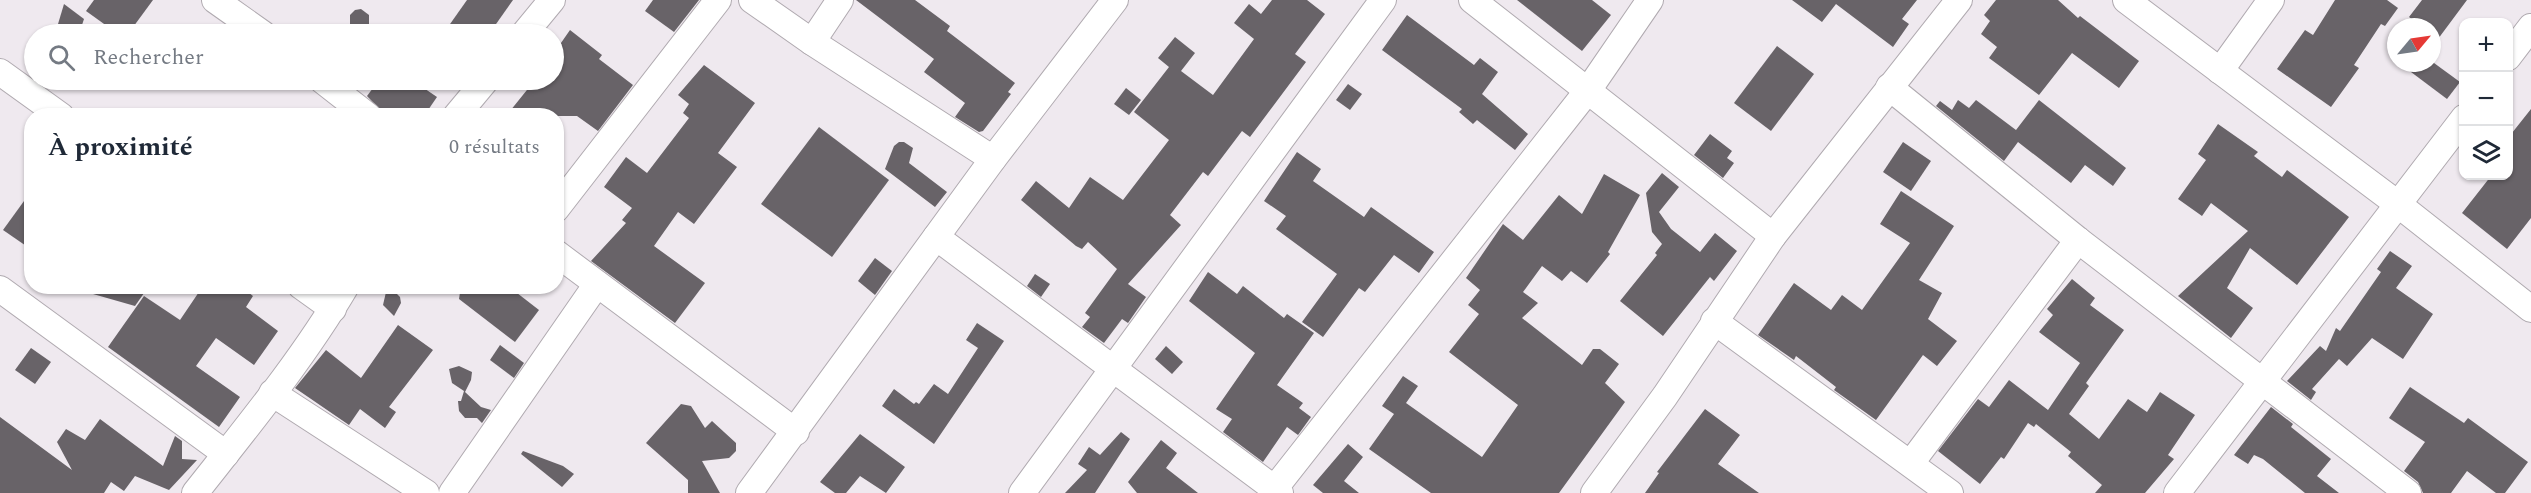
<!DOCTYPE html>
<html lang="fr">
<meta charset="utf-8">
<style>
:root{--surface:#fff;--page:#f2f2f3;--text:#1f2937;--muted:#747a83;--line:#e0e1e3}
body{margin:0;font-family:Spectral,serif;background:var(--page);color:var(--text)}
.controls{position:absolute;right:18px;top:18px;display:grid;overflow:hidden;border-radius:12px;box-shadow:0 2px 4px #0004}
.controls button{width:54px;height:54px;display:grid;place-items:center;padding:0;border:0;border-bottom:2px solid var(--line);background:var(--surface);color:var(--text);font:30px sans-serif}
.compass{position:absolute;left:2387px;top:18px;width:54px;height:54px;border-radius:50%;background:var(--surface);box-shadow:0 2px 4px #0004;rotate:61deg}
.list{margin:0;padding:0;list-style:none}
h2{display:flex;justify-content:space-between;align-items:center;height:78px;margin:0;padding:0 24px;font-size:26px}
h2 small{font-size:20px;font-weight:400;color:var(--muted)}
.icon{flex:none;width:33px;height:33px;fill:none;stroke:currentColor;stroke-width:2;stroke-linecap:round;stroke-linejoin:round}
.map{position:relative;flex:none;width:2531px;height:493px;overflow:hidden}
.search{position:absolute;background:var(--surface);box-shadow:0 2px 4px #0004;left:24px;top:24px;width:540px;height:66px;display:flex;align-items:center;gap:15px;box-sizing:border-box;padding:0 21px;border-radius:33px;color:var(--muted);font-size:22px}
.panel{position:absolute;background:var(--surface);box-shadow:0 2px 4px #0004;left:24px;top:108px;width:540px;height:186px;border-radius:24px}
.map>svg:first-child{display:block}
.building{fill:#686368}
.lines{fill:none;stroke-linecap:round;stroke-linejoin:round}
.minor-casing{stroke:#b0aab0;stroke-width:28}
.minor{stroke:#fff;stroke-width:26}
</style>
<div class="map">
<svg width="2531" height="493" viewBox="0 0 2531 493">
<rect width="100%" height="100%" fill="#efe9ef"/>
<g class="building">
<path d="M94,0H153L128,34H118L86,11Z"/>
<path d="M467,0H513L489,34H443Z"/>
<path d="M653,0H699L674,32L645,11Z"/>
<path d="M856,0H915L950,26L947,31L1015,83L1008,92L1011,94L983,131L979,132L955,117L965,103L924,72L934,59Z"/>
<path d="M1272,0H1307L1325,14L1295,54L1306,62L1250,137L1242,131L1208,176L1203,172L1170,215L1181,225L1128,284L1146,297L1128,323L1122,319L1104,343L1082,327L1090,317L1085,313L1117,269L1088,242L1082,249L1076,246L1021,200L1036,181L1069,208L1090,177L1123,200L1169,140L1134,112L1169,67L1158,58L1175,37L1195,53L1181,71L1213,95L1254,39L1234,23L1249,4L1261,14Z"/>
<path d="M1517,0H1592L1611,15L1582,51Z"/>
<path d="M1792,0H1917L1902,19L1909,24L1893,47L1836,4L1822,22Z"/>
<path d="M1996,0H2058L2078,18L2080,16L2139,61L2119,88L2072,53L2039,95L1989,58L1997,47L1981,34L1990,21L1984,15Z"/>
<path d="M2335,0H2387L2398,8L2385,26L2381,24L2354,65L2359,68L2331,107L2277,69L2305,30L2313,35Z"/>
<path d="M2422,0H2467L2438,39L2432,34V27H2422L2409,17Z"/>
<path d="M64,4L84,19L79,34H55Z"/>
<path d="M361,9L369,15V26L363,30L350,31V15L355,10Z"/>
<path d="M1407,15L1474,65L1480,58L1498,72L1482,94L1528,134L1515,150L1477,120L1473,124L1459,112L1462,109L1382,50Z"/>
<path d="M570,30L602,55L599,59L633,85L598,131L577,116H506L535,80H554V53Z"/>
<path d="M1777,46L1814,74L1771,131L1734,103Z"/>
<path d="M2399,63H2434L2460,82L2447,99Z"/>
<path d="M704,65L755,103L718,153L737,167L694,224L678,212L654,246L705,283L675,323L591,261L626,223L622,220L632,208L604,187L626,157L647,173L689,118L683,113L689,104L678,95Z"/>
<path d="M379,80H412L437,97L424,116H386L367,96Z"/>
<path d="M1348,84L1362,94L1350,110L1336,100Z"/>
<path d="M1126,88L1141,100L1129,115L1114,104Z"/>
<path d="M1958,100L1969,108L1976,100L2016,130L2039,100L2126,168L2113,186L2085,165L2071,183L2018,142L2004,161L1936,106L1940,101L1952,110Z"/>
<path d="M2531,109V218L2507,249L2462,213L2491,176H2508V138Z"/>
<path d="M2218,124L2258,152L2254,156L2282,177L2287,170L2349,217L2297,285L2250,248L2227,288L2253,308L2231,338L2178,296L2248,231L2211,203L2202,216L2178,199L2206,160L2198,154Z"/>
<path d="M819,127L889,180L832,257L761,204Z"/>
<path d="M1710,134L1732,151L1727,158L1734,163L1723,178L1694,155Z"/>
<path d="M899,142H904L913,148L909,163L947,192L935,207L885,169L894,146Z"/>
<path d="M1903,142L1931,161L1911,191L1883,172Z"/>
<path d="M1297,152L1321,169L1313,181L1364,217L1371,207L1434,252L1419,273L1394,255L1365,292L1359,288L1323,337L1302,322L1337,274L1276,229L1286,216L1264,201Z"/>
<path d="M1662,173L1679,187L1659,212L1671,229L1700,252L1715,233L1737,251L1714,281L1710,277L1663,336L1620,301L1657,255L1655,253L1662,244L1652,232L1646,193Z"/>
<path d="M1604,174L1640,195L1608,252L1610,254L1587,283L1571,271L1562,281L1542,266L1523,292L1538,303L1522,318L1582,365L1593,349H1600L1619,364L1605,383L1625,402L1559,493H1431L1369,449L1394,414L1382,406L1403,376L1418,386L1406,403L1482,457L1518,405L1449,352L1479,314L1468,305L1480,290L1466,278L1503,224L1523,240L1559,195L1582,214Z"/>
<path d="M32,190V250L3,230Z"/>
<path d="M1901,191L1954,226L1919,280L1942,293L1928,319L1957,341L1937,366L1923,355L1876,420L1834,390L1836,387L1796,356L1794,360L1758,335L1794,283L1831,310L1842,295L1862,310L1910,243L1880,224Z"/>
<path d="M2390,251L2412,266L2396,288L2433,314L2403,359L2372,338L2347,366L2339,359L2312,389L2316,392L2311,400L2287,381L2320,346L2326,351L2336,328L2340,331L2381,272L2377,269Z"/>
<path d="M875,258L892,271L875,295L858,281Z"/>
<path d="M1208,272L1237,294L1243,286L1284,318L1287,314L1314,333L1277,385L1303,403L1299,408L1311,417L1298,435L1287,427L1263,462L1223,432L1232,419L1216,409L1255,353L1189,301Z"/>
<path d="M1035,274L1050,284L1041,297L1027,286Z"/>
<path d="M2072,279L2095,298L2090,305L2124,330L2086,383L2089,386L2069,414L2099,439L2128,399L2147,412L2160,392L2195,415L2168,455L2174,459L2145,493H2095L2102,485L2068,456L2071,452L2036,424L2034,427L2028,423L2004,459L2001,457L1980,484L1938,451L1978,399L1989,407L2009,380L2048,410L2080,363L2039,332L2053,315L2047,309Z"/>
<path d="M87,286H149L135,306L86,292Z"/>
<path d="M203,286H240L253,296L246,307L278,331L254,365L216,338L196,366L240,397L219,427L108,347L144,296L180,320Z"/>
<path d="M461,286H508L539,310L515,342L459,299Z"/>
<path d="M386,292L396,293L400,297L401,303L394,316L383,305Z"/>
<path d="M977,323L1004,341L934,444L882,406L894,389L914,404L916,402L919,404L934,384L948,394L978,348L966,340Z"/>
<path d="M398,325L433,350L389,407L396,412L385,428L360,409L349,425L295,388L326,350L361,378Z"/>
<path d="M500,345L524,363L514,378L490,360Z"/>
<path d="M1166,346L1183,362L1172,374L1155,359Z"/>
<path d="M31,348L51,362L35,384L15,370Z"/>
<path d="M459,366L472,372L471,380L465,392L481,407L491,410L482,423L477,418H465L459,411L458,401H461L464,391L452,383L449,369Z"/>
<path d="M2410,387L2464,423L2468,418L2528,462L2505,493H2496L2467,471L2451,493H2423L2418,482L2404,471L2425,442L2389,418Z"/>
<path d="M681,404L691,406L705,428L712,421L736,443V451L729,458L702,461L720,493H688V480L646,443Z"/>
<path d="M2271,407L2293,424L2291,427L2331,459L2317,476L2339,493H2305L2263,459L2254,455L2248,464L2234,455Z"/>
<path d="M1705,409L1740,435L1718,464L1759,493H1645L1659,473L1657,472Z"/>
<path d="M0,417L72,470L57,442L66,429L85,440L100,419L163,466L175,436L182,441V459L197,460L169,490L135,476L124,491L111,482L104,493H0Z"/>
<path d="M1121,432L1130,439L1095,493H1065L1087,470L1078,464L1089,447L1100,455Z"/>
<path d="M860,434L905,467L886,493L860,476L846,493H835L820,482Z"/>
<path d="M1161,440L1177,453L1166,468L1198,493H1137L1128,482Z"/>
<path d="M1348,444L1363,457L1344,481L1359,493H1323L1313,485Z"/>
<path d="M523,451L563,466L574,474L562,487L521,454Z"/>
</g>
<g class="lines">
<defs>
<g id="minor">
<path d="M215,0L263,34"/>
<path d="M752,0L812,42L993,159"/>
<path d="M1472,0L1773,236"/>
<path d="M2126,0L2399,205L2531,309"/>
<path d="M524,34L552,0"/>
<path d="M812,42L840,0"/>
<path d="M2508,57L2531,27"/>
<path d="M2220,71L2271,0"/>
<path d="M0,72L61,116"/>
<path d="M322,80L368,116"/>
<path d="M1889,87L2078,240L2408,493"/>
<path d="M456,116L486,80"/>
<path d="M556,209L718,0"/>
<path d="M936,237L1280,493"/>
<path d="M556,253L796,432"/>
<path d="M301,286L333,309"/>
<path d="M0,289L226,454"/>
<path d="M1714,321L1950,493"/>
<path d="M272,393L426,493"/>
<path d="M1911,463L2078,240"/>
<path d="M195,493C247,427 303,359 346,286"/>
<path d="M452,493L597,284"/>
<path d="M749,493L993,159L1115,0"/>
<path d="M1022,493L1383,0"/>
<path d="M1271,493L1589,89L1650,0"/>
<path d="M1594,493L1665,396L1773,236L1959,0"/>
<path d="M2177,493L2464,118"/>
</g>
</defs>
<use href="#minor" class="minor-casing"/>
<use href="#minor" class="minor"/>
</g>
</svg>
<div class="controls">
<button>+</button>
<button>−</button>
<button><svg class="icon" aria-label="layers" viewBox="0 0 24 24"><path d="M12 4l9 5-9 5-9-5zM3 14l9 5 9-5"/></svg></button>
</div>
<svg class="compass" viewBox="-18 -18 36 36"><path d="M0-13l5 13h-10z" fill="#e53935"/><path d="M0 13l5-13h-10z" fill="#747a83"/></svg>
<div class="search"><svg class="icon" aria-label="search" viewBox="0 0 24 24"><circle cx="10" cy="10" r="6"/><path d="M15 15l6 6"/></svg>Rechercher</div>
<section class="panel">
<h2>À proximité<small>0 résultats</small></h2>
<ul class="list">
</ul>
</section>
</div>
